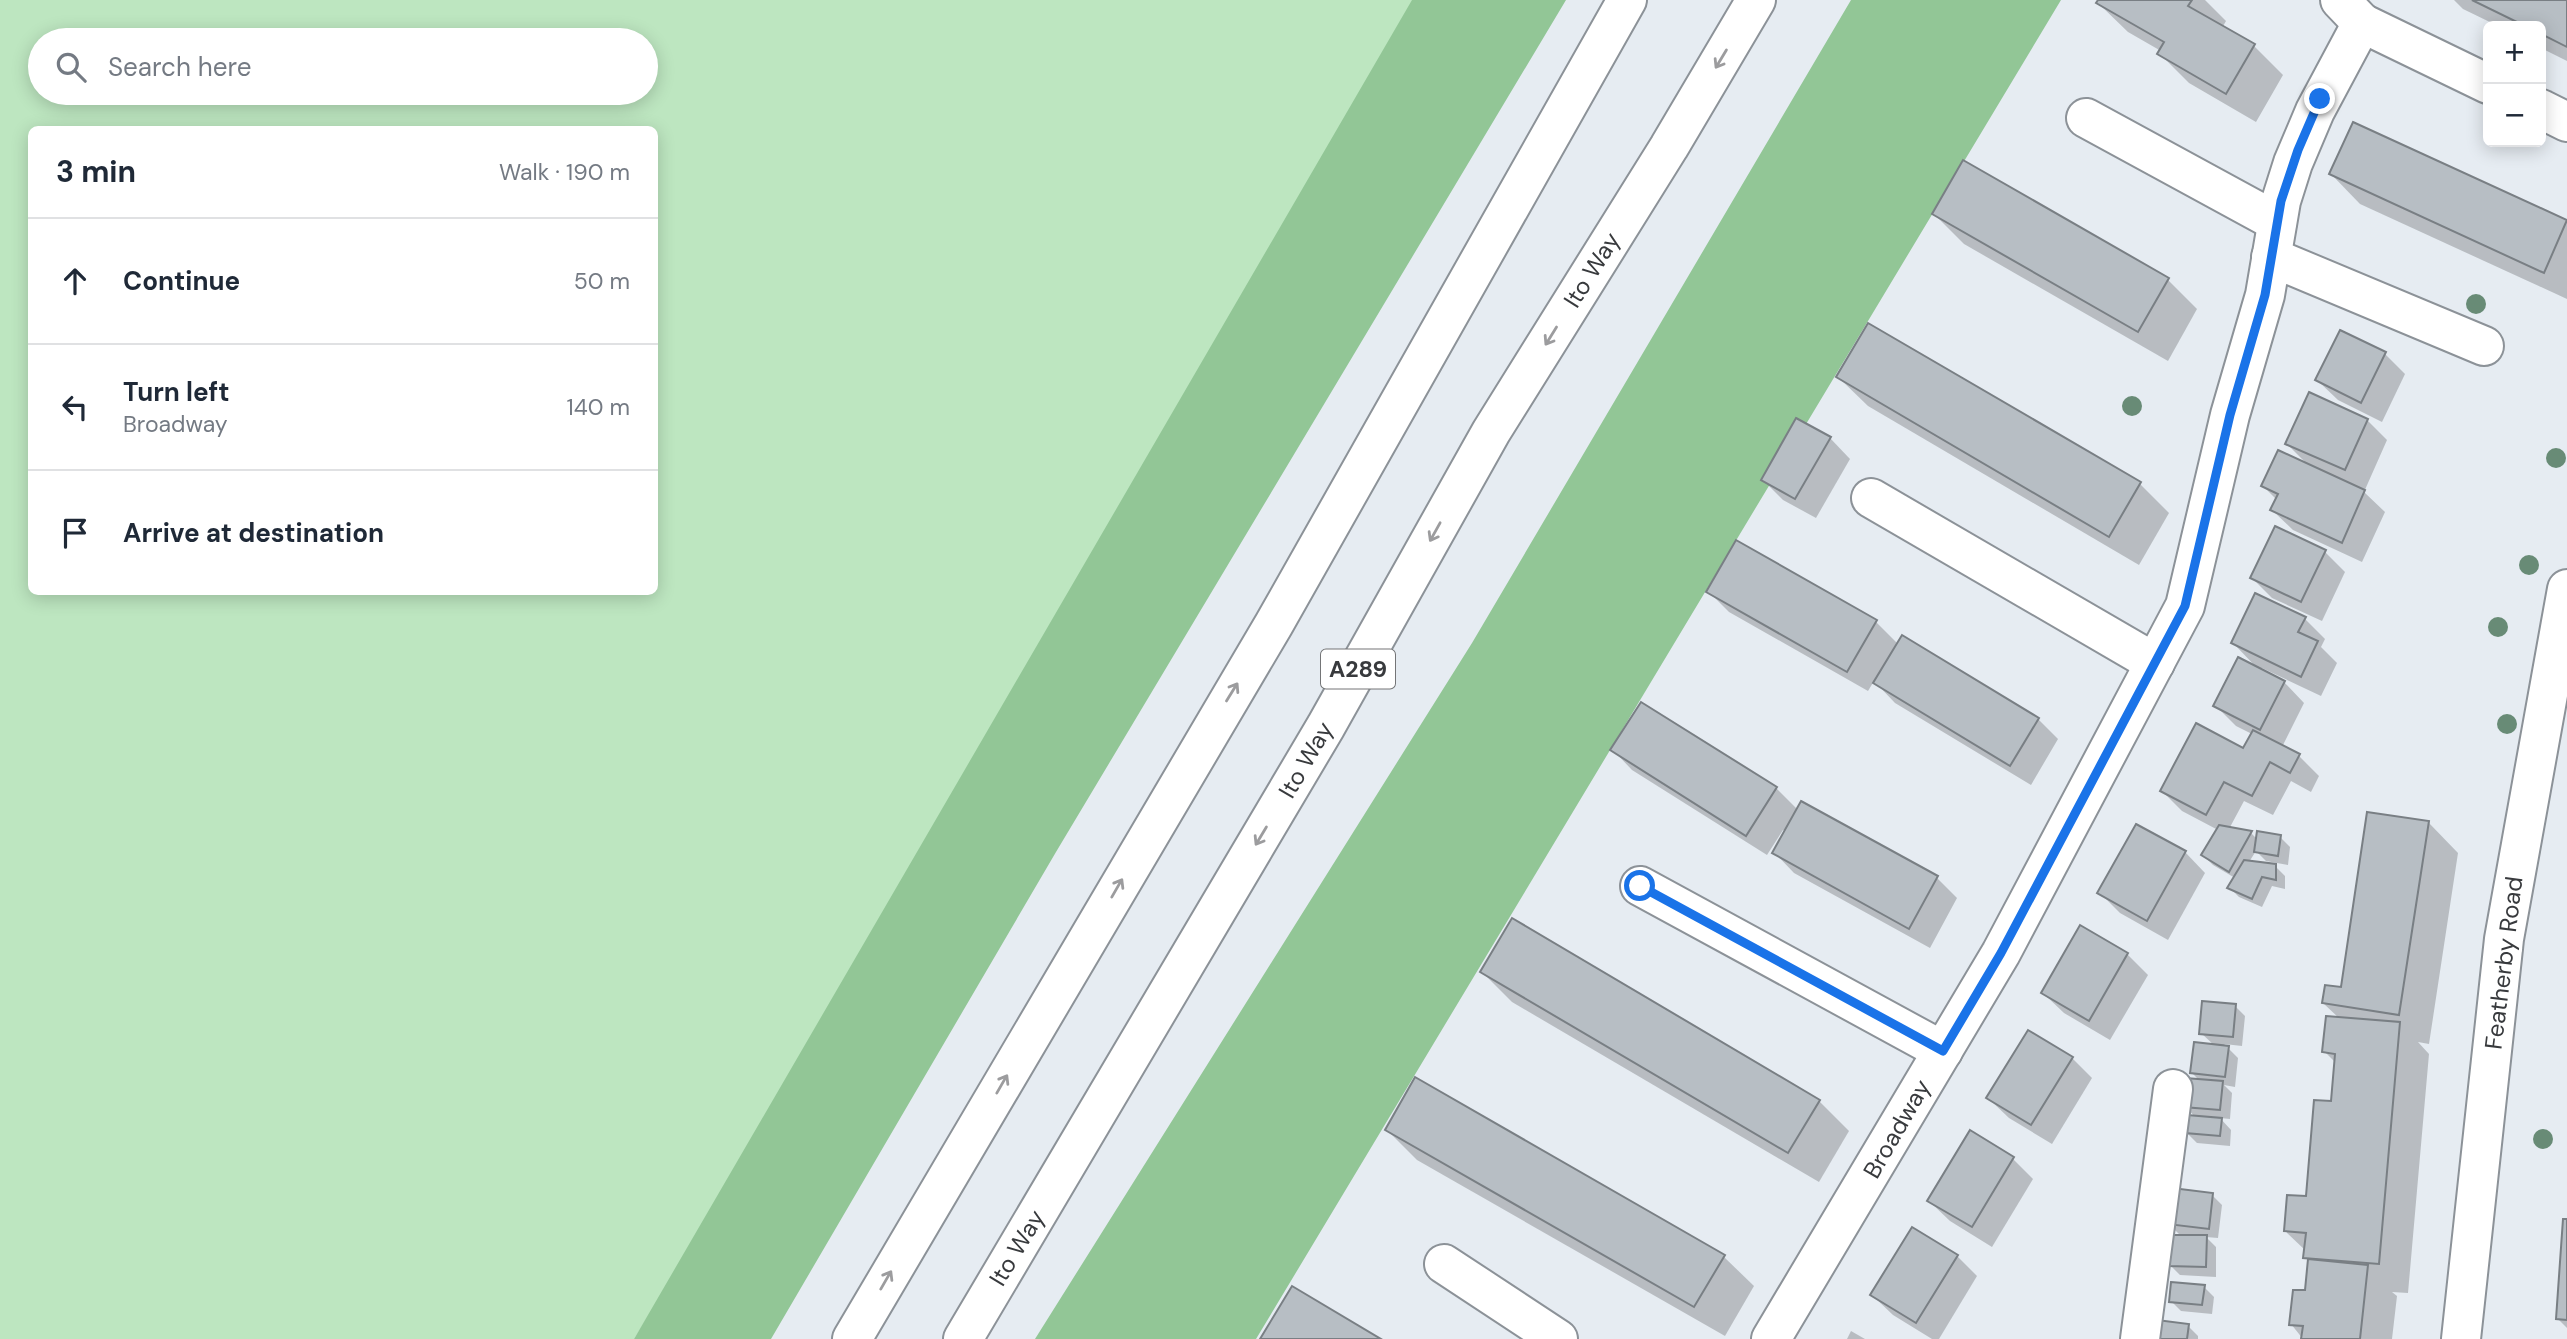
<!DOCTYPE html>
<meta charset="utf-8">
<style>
:root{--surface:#fff;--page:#f6f6f7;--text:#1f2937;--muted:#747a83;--line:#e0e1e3}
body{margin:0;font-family:"DM Sans",sans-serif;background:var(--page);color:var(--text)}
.controls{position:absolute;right:21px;top:21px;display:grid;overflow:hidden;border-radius:10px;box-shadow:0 4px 18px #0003}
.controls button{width:63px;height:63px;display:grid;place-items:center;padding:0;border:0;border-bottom:2px solid var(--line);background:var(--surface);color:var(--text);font:35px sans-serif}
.stop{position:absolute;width:21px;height:21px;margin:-16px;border:5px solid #1a73e8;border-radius:50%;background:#fff}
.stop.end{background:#1a73e8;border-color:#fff;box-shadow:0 2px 7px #0008}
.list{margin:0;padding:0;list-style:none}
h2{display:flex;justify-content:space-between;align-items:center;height:91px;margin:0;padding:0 28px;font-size:30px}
h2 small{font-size:23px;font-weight:400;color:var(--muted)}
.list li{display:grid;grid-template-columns:46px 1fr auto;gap:21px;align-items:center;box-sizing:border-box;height:126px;padding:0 28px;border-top:2px solid var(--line)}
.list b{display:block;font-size:26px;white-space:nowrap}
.list p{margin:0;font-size:23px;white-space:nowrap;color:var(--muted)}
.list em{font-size:23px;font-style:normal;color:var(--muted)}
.icon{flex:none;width:38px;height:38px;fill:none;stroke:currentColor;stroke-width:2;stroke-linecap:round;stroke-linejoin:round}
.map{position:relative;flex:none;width:2567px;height:1339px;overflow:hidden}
.search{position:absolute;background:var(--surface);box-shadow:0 4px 18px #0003;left:28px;top:28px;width:630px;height:77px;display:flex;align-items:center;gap:18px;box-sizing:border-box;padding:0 24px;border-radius:38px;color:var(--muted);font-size:26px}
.panel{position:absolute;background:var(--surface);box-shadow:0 4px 18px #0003;left:28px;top:126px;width:630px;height:469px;border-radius:10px}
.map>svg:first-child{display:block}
.green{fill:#bde6c0;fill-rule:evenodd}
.forest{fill:#92c696}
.shadow{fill:#0003}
.building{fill:#b7bec4;stroke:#797f84;stroke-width:2}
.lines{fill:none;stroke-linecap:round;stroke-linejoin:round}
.minor-casing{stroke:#8c9298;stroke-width:42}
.major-casing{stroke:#8c9298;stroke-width:42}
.minor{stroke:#fff;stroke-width:38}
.major{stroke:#fff;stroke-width:38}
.tree{fill:#688b76}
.oneway{stroke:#9c9c9e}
.route{stroke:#1a73e8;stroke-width:9}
.labels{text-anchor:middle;stroke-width:6;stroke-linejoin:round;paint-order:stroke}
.shield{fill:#fff;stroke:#747577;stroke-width:2}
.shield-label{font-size:23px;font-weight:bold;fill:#383a3d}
.street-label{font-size:24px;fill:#383a3d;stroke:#fff}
</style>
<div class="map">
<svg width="2567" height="1339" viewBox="0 0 2567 1339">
<rect width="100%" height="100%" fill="#e6ecf2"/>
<path class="green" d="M0,0H1453L634,1339H0ZM40,40H646V93H40ZM32,130H654V592H32Z"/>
<g class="forest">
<path d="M1412,0H1566L1056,852L771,1339H634Z"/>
<path d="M1851,0H2061L1256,1339H1035L1472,643Z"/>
</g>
<g class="shadow">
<path d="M2100,0H2205L2226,21L2222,28L2254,46L2283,75L2256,122L2189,83L2160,54L2161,51L2128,32L2098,3Z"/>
<path d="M2454,0H2567V61L2541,48V26H2498L2463,9Z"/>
<path d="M2353,124L2567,222V299L2360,204L2331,174Z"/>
<path d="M1934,214L2168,280L2197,309L2168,361L1964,244Z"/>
<path d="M2385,354L2405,374L2382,422L2338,400L2317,380Z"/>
<path d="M1838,377L2140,484L2169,513L2139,565L1868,406Z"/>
<path d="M2367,420L2387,440L2364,492L2385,512L2362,562L2293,530L2272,510L2277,500L2263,486L2310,467L2287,444Z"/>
<path d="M1830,438L1850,459L1816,518L1783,500L1763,480Z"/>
<path d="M2325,552L2345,572L2322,621L2272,598L2252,578Z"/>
<path d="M1708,591L1876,622L1898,644L2038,719L2058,739L2031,785L1895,703L1874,681L1868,691L1729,612Z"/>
<path d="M2305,619L2325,639L2321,647L2337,663L2321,696L2262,668L2261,671L2284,682L2304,703L2282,747L2299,756L2319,776L2311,792L2291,781L2273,815L2244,801L2229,829L2251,833L2257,839L2280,837L2290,847L2288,865L2266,861L2256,851L2249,862L2275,866L2285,876V889L2272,886L2262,907L2239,897L2229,887L2235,878L2213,865L2203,855L2218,830L2182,811L2162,791L2243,750L2252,734L2236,726L2215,705L2258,669L2233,643Z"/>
<path d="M1641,704L1776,788L1798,810L1802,803L1937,878L1957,898L1930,948L1794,873L1774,852L1786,831L1783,830L1767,855L1632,770L1612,749Z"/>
<path d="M2429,823L2458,853L2429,1044L2418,1042L2429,1054L2408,1293L2392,1292L2397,1296L2392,1339H2303L2291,1324L2306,1292L2309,1262L2305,1257L2306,1251L2285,1231L2307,1198L2332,1103L2336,1063L2324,1051L2340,1019L2323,1003L2342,989Z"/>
<path d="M2185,852L2205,873L2168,940L2120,913L2100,893Z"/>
<path d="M2081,928L2127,954L2148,975L2110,1040L2064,1013L2043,993Z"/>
<path d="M1482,972L1819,1101L1849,1131L1819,1182L1512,1002Z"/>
<path d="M2235,1006L2245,1016L2242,1046L2224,1044L2238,1058L2235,1087L2224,1085L2232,1093L2230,1119L2220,1118L2231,1130L2230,1146L2197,1143L2187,1133L2196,1118L2185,1106L2200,1081L2192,1073L2215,1046L2201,1033Z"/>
<path d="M2072,1058L2092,1078L2052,1144L2009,1118L1988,1098Z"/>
<path d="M1387,1130L1724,1257L1754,1286L1725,1336L1417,1160Z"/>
<path d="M2013,1159L2033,1179L1992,1247L1950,1221L1929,1201Z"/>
<path d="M2212,1195L2222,1205L2218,1238L2206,1237L2216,1247V1277L2180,1275L2170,1265L2182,1237L2169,1224Z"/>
<path d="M2567,1221V1328L2558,1319Z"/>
<path d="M1957,1256L1977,1276L1939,1339H1932L1893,1315L1872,1295Z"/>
<path d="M2204,1287L2214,1297L2212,1314L2181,1311L2171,1301Z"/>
<path d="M2188,1326L2198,1336V1339H2148Z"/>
<path d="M1851,1331L1865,1339H1847Z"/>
</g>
<g class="building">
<path d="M2098,0H2192L2188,6L2255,44L2226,94L2157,54L2164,42L2096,3Z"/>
<path d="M2472,0H2567V47L2541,34V26H2525Z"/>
<path d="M2353,122L2567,220L2544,273L2329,174Z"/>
<path d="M1963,160L2169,278L2138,332L1932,214Z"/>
<path d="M1868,323L2141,482L2109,537L1836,377Z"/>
<path d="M2340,330L2386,352L2361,403L2315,380Z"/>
<path d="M2309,392L2368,419L2345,470L2285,444Z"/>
<path d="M1796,418L1831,437L1795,499L1761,480Z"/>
<path d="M2278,450L2365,490L2342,543L2270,510L2278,494L2261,486Z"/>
<path d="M2275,526L2326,550L2301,602L2250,578Z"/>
<path d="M1736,540L1877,620L1847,672L1706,592Z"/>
<path d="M2255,593L2306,617L2298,632L2318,641L2301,677L2231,643Z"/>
<path d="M1902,635L2039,718L2010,766L1873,683Z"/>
<path d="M2238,657L2285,681L2260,730L2213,706Z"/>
<path d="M1641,702L1777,787L1746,836L1610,750Z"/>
<path d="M2196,723L2243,748L2253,730L2300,754L2290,773L2270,762L2252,796L2224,782L2206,815L2160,791Z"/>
<path d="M1801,801L1938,876L1909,929L1772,853Z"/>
<path d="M2367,812L2429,821L2399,1015L2322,1003L2325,985L2341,987Z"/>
<path d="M2136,824L2186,851L2147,921L2097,893Z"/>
<path d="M2219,825L2252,831L2229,872L2201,855Z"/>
<path d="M2257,831L2281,835L2278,856L2254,852Z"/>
<path d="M2244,860L2276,864V880L2262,877L2252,899L2227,888Z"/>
<path d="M1512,918L1820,1100L1788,1153L1480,972Z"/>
<path d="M2080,925L2128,953L2089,1021L2041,993Z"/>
<path d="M2202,1001L2236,1004L2233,1037L2199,1034Z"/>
<path d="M2326,1016L2400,1022L2379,1264L2303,1258L2306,1233L2284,1231L2287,1195L2306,1196L2314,1100L2331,1101L2335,1054L2322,1052Z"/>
<path d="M2028,1030L2073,1057L2031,1125L1986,1098Z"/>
<path d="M2194,1042L2229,1046L2225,1077L2190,1073Z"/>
<path d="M1415,1077L1725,1255L1694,1307L1385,1130Z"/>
<path d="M2185,1078L2223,1081L2220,1110L2183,1107Z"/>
<path d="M2187,1115L2222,1118L2220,1136L2185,1133Z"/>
<path d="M1970,1130L2014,1157L1972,1227L1927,1201Z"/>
<path d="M2172,1188L2213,1193L2209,1229L2167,1224Z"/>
<path d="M2563,1219H2567V1320L2556,1319Z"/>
<path d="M1912,1227L1958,1255L1916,1323L1870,1295Z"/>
<path d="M2169,1235H2207L2206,1267L2168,1266Z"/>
<path d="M2308,1259L2368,1265L2360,1339H2301L2303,1326L2289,1325L2293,1290H2305Z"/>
<path d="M2171,1282L2205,1285L2202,1305L2169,1302Z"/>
<path d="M1292,1286L1381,1339H1260Z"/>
<path d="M2149,1319L2189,1324L2187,1339H2146Z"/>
</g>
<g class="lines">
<defs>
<g id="minor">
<path d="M2362,23L2488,84"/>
<path d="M2541,109L2567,122"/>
<path d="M2086,118L2277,222"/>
<path d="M2271,257L2484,346"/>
<path d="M1871,498L2155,663"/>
<path d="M1640,886L1943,1051"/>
<path d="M1444,1264L1558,1339"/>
<path d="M1771,1339L2001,953L2185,606L2230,415L2265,295L2281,201L2293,163L2315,111L2362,23L2340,0"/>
<path d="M2140,1339L2173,1089"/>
<path d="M2461,1339L2504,939L2567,589"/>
</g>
<g id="major">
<path d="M852,1339L1274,624L1627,0"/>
<path d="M963,1339L1326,726L1491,432L1669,147L1756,0"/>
</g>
</defs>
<use href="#minor" class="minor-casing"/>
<use href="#major" class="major-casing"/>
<use href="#minor" class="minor"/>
<use href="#major" class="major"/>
</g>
<g class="tree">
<circle cx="2476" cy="304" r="10"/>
<circle cx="2132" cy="406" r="10"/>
<circle cx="2556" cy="458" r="10"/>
<circle cx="2529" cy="565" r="10"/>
<circle cx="2498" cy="627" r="10"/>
<circle cx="2507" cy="724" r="10"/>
<circle cx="2543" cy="1139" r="10"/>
</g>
<defs><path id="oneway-shaft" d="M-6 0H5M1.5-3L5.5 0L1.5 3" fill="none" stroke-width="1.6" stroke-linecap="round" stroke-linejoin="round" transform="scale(1.75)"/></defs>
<g class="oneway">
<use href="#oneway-shaft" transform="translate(1721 59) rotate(121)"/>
<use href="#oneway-shaft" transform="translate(1551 336) rotate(122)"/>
<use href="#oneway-shaft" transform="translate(1435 532) rotate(119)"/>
<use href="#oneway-shaft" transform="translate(1232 692) rotate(-58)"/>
<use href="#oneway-shaft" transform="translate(1261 836) rotate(121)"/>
<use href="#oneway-shaft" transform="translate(1117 888) rotate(-60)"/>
<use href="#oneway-shaft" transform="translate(1002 1084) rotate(-60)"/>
<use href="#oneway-shaft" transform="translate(886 1280) rotate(-60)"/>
</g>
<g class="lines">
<path class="route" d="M1640,886L1943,1051L2001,953L2185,606L2230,415L2265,295L2281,201L2298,150L2320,99"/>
</g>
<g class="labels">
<rect class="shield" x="1321" y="649.5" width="74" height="39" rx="5"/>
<g class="shield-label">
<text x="1358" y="677">A289</text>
</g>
<g class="street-label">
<text transform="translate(1592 270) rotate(-58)" y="8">Ito Way</text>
<text transform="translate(1306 760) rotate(-60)" y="8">Ito Way</text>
<text transform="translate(2504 963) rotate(-83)" y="8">Featherby Road</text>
<text transform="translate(1897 1129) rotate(-60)" y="8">Broadway</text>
<text transform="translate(1017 1248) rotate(-59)" y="8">Ito Way</text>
</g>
</g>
</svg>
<div class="controls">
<button>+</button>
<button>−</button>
</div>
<div class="stop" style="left:1640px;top:886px"></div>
<div class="stop end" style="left:2320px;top:99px"></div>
<div class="search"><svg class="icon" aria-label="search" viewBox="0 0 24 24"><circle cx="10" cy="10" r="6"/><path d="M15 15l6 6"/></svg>Search here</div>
<section class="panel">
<h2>3 min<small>Walk · 190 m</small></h2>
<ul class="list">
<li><svg class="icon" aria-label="ahead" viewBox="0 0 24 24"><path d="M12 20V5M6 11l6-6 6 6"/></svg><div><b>Continue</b></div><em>50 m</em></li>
<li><svg class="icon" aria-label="left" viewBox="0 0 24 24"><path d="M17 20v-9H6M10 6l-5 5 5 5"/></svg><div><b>Turn left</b><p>Broadway</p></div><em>140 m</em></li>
<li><svg class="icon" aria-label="arrive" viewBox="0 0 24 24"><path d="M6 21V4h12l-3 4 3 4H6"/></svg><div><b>Arrive at destination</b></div></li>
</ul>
</section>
</div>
